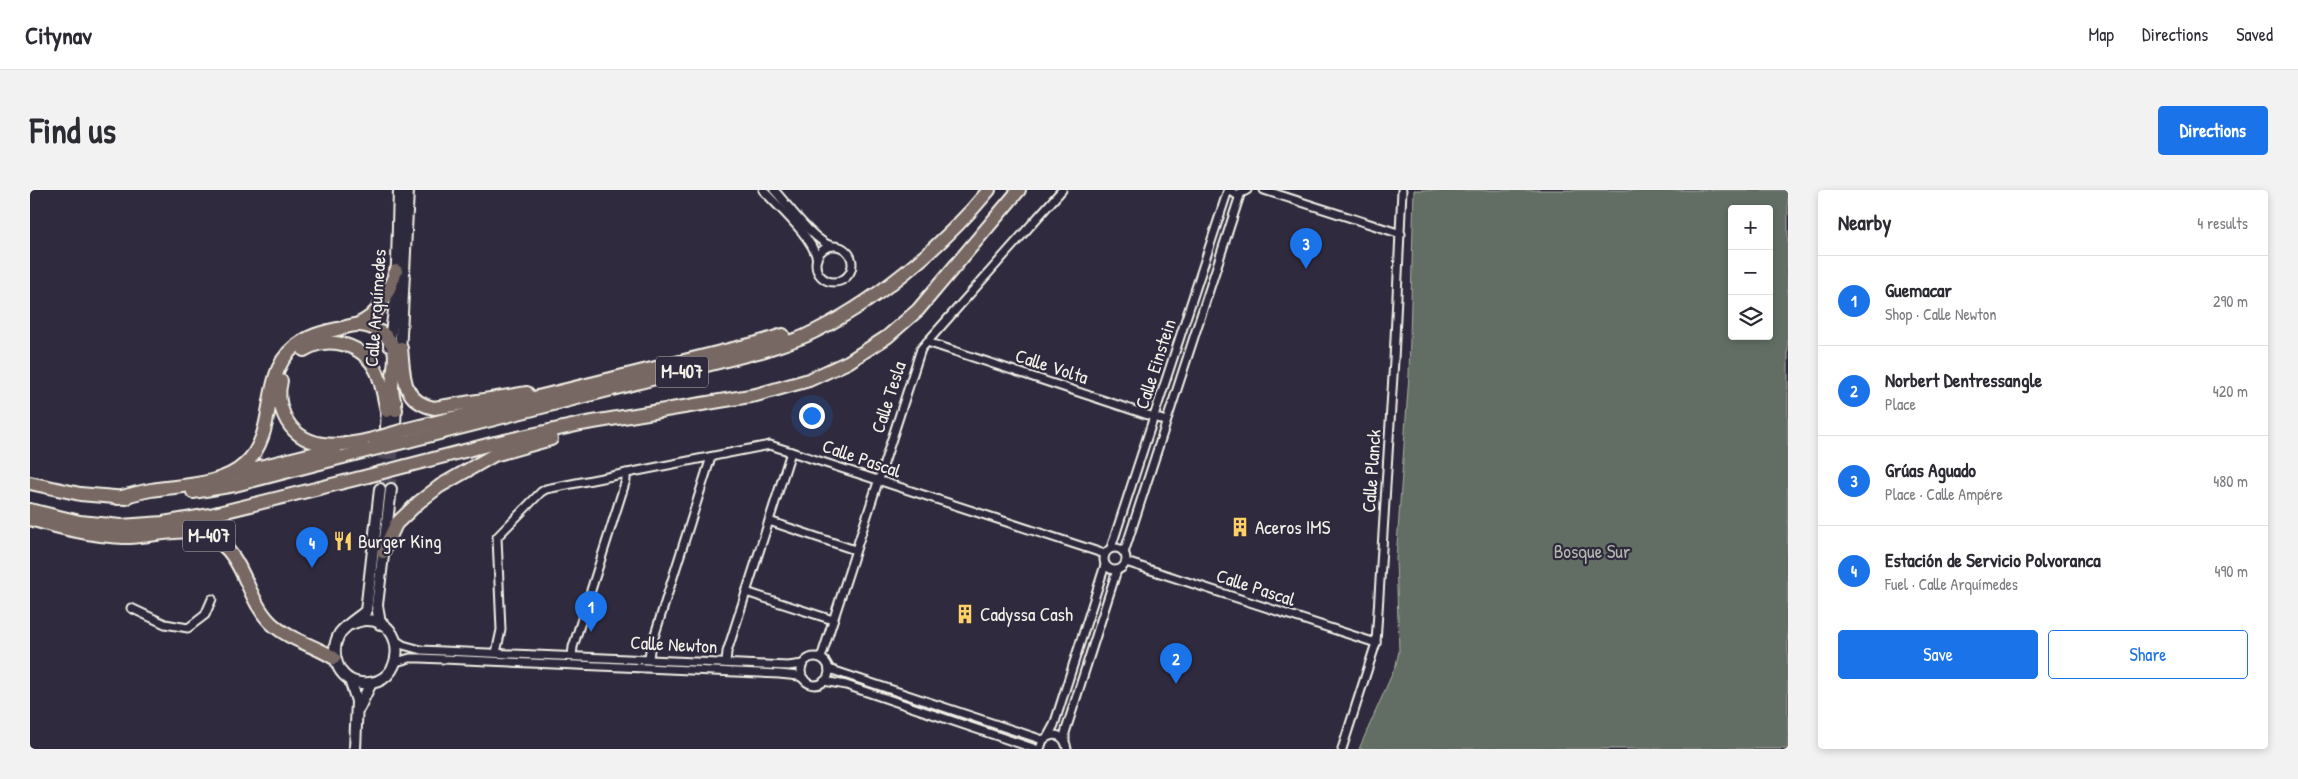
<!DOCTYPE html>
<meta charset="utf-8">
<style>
:root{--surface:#fff;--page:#f2f2f3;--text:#2b2b33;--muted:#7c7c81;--line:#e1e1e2;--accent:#1a73e8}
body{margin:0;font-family:"Patrick Hand",sans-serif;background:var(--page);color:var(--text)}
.controls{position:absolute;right:15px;top:15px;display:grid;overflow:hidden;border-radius:5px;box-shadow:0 2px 8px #0003}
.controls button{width:45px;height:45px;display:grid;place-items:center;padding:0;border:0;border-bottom:1px solid var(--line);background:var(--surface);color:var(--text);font:25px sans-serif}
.you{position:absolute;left:781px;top:225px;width:18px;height:18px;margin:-12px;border:4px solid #fff;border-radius:50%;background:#1a73e8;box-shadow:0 0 0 8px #1a73e833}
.badge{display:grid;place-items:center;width:32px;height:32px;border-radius:50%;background:var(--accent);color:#fff;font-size:16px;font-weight:700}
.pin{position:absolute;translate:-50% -41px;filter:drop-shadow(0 1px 2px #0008)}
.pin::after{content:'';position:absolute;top:26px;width:18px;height:15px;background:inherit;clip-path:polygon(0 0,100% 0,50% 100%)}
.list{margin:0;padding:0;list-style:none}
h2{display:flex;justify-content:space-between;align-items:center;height:65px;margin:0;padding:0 20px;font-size:21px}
h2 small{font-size:16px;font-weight:400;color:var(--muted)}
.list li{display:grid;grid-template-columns:32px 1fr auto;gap:15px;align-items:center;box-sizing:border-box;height:90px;padding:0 20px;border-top:1px solid var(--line)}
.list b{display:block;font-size:19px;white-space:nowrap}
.list p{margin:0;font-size:16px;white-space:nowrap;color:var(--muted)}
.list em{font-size:16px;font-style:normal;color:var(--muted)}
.actions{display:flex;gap:10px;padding:15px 20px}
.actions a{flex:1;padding:11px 0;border:1px solid var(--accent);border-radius:5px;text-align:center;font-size:18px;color:var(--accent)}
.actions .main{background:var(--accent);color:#fff}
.icon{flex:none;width:28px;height:28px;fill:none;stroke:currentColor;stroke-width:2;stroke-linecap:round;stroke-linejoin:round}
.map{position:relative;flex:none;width:1758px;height:559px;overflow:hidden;border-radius:5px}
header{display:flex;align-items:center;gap:30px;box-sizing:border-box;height:70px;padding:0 25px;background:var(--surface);border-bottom:1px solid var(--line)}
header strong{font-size:24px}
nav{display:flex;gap:28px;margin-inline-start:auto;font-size:18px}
.intro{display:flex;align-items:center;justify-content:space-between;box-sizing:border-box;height:120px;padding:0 30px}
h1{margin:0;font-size:35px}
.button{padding:12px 22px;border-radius:5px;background:var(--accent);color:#fff;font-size:18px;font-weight:700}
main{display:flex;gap:30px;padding:0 30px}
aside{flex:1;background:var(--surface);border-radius:5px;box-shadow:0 2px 8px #0003}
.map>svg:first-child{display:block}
.green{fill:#626e63;stroke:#abb0a6;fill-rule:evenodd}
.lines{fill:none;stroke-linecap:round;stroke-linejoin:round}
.secondary-tunnel{stroke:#4d4857;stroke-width:10;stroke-dasharray:10 5;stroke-linecap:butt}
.street-casing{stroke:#f4f1e8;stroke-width:11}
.secondary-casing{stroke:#f4f1e8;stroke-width:14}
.highway-casing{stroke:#f4f1e8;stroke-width:16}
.street{stroke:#2f2a3d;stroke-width:7}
.secondary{stroke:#2f2a3d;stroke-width:10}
.highway{stroke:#776864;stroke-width:12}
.highway-bridge-casing{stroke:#f4f1e8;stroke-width:16;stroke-linecap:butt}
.highway-bridge{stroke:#776864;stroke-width:12}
.labels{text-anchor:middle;stroke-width:4.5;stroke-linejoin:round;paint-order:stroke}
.shield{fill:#2f2a3d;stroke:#b9b5b5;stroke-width:1}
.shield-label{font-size:18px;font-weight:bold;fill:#f4f1e8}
.street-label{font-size:19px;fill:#f4f1e8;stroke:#2f2a3d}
.poi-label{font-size:19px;fill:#f4f1e8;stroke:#2f2a3d;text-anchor:start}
.park-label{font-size:19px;fill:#b2b6ac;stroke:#2f2a3d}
</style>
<header>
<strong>Citynav</strong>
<nav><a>Map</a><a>Directions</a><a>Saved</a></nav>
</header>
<div class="intro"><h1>Find us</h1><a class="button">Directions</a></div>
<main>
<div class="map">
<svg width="1758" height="559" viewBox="0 0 1758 559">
<rect width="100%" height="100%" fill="#2f2a3d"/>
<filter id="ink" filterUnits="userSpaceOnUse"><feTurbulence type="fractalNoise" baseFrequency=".02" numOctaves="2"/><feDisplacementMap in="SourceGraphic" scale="10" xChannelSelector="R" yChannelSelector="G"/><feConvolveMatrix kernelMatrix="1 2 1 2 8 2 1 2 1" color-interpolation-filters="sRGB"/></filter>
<g filter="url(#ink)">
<path class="green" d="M1384,0H1758V559H1329L1366,475L1369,461L1366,369L1379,185ZM1702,19H1739V146H1702Z"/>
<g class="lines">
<g class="secondary-tunnel">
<path d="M350,299L355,249"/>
<path d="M361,299L364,248"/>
</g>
<defs>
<g id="street">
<path d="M733,0C749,18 782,46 787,69"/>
<path d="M744,0C758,15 783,51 802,56"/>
<path d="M1199,0L1207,5L1217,0"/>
<path d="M1234,0L1371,44"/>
<circle cx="804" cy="74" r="18"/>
<path d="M897,152L1136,231"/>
<path d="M739,331L825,360"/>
<circle cx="1085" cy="369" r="11"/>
<path d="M1081,358L1198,0"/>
<path d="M1094,363L1210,5"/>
<path d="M1096,372L1346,453"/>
<path d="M716,402L803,430"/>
<path d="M101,418L135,434L158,438L175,425L182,409"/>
<path d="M365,450L373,455L391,460L758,476L773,474"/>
<path d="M466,463L471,440L467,347L511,302L516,299L740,255L1075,364"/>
<path d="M542,466L543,457L596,290V283"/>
<circle cx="785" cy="481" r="14"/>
<path d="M791,468L891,159L1032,0"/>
<path d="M619,469L620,460L681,267"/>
<path d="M366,472L380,468H390L749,484L769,486L774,489"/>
<path d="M696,473L697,462L761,262"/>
<path d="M799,479L1013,550"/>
<path d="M794,491L816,495L1006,559"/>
<path d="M1018,546L1024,535L1075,375"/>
<path d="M1035,550V543L1087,380"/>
<path d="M1010,559L1013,550C1024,541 1035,545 1037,559"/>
<path d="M1312,559L1346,453L1364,170L1372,0"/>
</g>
<g id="secondary">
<path d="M359,156L366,107L369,0"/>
<path d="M370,165L378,0"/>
<path d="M365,236L366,212"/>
<path d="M356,238L357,215"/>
<path d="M321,434C326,432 331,430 336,430C378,429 377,498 331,493C308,491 298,462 310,443C316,435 328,428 336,421L350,299"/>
<path d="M350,434L347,415L361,299"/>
<path d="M320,490L327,511L325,559"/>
<path d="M329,518L341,493"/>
</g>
<g id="highway">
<path d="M326,135C351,125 357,104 366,81"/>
<path d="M371,158C374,185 371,211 404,218L497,203"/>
<path d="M274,160C300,144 334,155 347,182C352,194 354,208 357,221"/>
<path d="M251,191C248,202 249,214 254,225C270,262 311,257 343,249"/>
<path d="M378,239L727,153L753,145"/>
<path d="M378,251L732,161C746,156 761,152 775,146C844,114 911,58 959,0"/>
<path d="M376,276L465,253L551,234L726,205L779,190L818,172L857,147L888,120L989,0"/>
<path d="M206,283L306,258"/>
<path d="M0,293L50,304L96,308"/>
<path d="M163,302L205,295L340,260"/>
<path d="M88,308C99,305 110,302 121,300C151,295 192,296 215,274C252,240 226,177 273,151C287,142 305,140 320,136C336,132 359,142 364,159C367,170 362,186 362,197C362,205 365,212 366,220"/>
<path d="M0,320L50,332L91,336L133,333L180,325L338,286"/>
<path d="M0,329C31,338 61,346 93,347C121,348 155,334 181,347C215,364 215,407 241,433C259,450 284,455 304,468"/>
<path d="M353,362L366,334L389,312L410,296L464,265L521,249"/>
</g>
</defs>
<use href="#street" class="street-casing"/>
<use href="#secondary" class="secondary-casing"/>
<use href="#highway" class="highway-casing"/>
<use href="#street" class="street"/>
<use href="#secondary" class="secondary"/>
<use href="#highway" class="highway"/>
<defs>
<g id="highway-bridge">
<path d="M343,249L378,239"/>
<path d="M340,260L378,251"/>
<path d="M338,286L376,276"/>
</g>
</defs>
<use href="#highway-bridge" class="highway-bridge-casing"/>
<use href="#highway-bridge" class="highway-bridge"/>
</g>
</g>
<defs>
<symbol id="building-bare" viewBox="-9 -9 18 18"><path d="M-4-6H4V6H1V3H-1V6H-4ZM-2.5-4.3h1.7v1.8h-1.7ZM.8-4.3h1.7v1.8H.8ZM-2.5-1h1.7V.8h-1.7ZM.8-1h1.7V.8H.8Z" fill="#ffd166" stroke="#2f2a3d" stroke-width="2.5" paint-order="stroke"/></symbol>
<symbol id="restaurant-bare" viewBox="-9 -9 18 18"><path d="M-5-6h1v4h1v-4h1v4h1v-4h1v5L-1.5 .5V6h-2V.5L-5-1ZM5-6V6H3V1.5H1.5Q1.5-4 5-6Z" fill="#ffd166" stroke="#2f2a3d" stroke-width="2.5" paint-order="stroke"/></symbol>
</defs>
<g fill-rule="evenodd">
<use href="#building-bare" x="1196" y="323" width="28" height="28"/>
<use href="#restaurant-bare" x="299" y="337" width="28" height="28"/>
<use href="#building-bare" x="921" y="410" width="28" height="28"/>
</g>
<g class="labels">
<g class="shield">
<rect x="626" y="166.5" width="52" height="31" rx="4"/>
<rect x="153" y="330.5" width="52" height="31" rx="4"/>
</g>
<g class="shield-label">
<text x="652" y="188">M-407</text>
<text x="179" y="352">M-407</text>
</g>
<g class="street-label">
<text transform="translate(345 118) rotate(-86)" y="7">Calle Arquímedes</text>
<text transform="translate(1125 174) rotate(-72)" y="7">Calle Einstein</text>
<text transform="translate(1022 176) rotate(18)" y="7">Calle Volta</text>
<text transform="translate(858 207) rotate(-72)" y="7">Calle Tesla</text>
<text transform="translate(832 268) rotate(19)" y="7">Calle Pascal</text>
<text transform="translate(1341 281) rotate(-86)" y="7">Calle Planck</text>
<text transform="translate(1226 397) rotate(18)" y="7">Calle Pascal</text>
<text transform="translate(644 454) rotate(3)" y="7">Calle Newton</text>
</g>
<g class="poi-label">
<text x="1225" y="344">Aceros IMS</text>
<text x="328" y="358">Burger King</text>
<text x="950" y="431">Cadyssa Cash</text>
</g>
<g class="park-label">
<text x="1562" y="368">Bosque Sur</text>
</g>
</g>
</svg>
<div class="controls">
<button>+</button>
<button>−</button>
<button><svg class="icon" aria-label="layers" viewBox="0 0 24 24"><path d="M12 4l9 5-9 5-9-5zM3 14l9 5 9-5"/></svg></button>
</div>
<div class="you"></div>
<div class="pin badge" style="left:561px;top:442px">1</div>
<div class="pin badge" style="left:1146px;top:494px">2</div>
<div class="pin badge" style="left:1276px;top:79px">3</div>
<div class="pin badge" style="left:282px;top:378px">4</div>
</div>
<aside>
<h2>Nearby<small>4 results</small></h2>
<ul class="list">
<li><span class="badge">1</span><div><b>Guemacar</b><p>Shop · Calle Newton</p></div><em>290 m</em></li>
<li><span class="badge">2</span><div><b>Norbert Dentressangle</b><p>Place</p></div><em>420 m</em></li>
<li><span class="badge">3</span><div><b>Grúas Aguado</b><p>Place · Calle Ampére</p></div><em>480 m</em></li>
<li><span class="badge">4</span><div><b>Estación de Servicio Polvoranca</b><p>Fuel · Calle Arquímedes</p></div><em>490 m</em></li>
</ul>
<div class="actions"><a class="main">Save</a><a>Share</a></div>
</aside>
</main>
